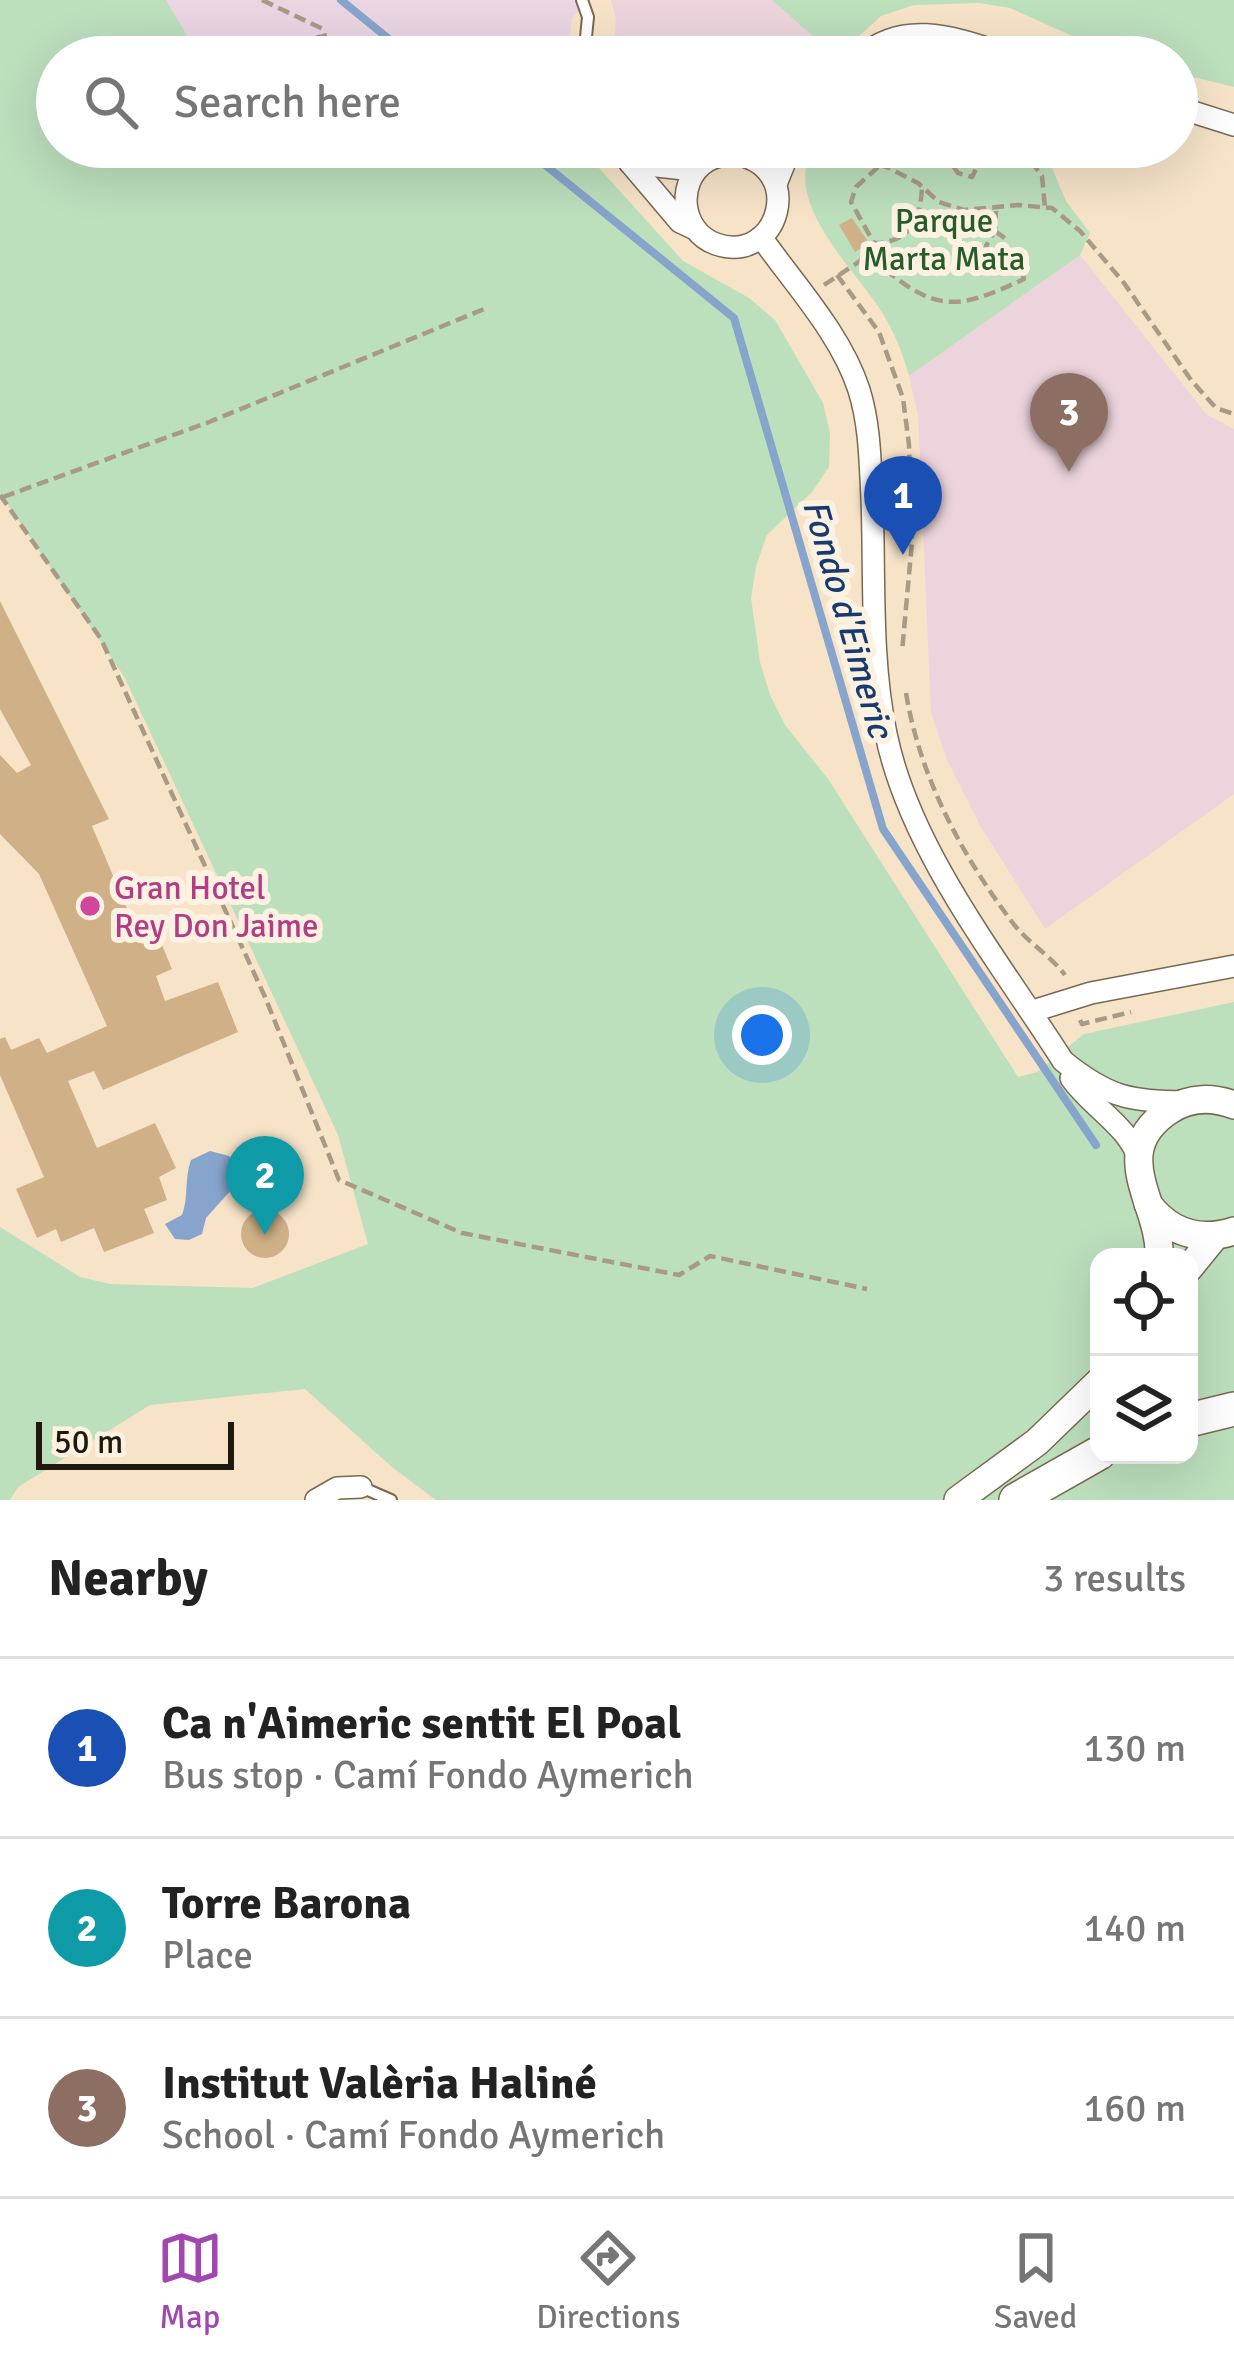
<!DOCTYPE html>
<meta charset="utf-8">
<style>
:root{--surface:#fff;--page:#f6f6f6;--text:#222;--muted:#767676;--line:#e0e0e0;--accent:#a247b2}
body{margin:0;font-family:Signika,sans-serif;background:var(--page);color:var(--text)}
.controls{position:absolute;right:36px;bottom:36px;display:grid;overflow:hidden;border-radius:24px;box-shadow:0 12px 48px #0002}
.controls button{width:108px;height:108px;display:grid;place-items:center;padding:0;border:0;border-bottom:3px solid var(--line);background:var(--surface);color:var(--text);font:60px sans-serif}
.scale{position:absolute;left:36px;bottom:30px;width:198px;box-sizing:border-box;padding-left:12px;border:6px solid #1f180f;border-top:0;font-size:33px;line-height:42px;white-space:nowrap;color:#1f180f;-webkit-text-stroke:9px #fdf1e1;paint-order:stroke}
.you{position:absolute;left:762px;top:1035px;width:42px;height:42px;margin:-30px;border:9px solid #fff;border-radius:50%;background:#1a73e8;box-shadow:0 0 0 18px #1a73e833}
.badge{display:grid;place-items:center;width:78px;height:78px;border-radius:50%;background:var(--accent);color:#fff;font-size:39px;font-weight:700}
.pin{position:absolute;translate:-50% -99px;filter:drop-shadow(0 3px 6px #0008)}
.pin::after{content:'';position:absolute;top:63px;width:42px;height:36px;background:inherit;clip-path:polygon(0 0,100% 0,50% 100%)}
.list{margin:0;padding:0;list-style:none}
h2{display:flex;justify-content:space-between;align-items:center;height:156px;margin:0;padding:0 48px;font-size:51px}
h2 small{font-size:39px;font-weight:400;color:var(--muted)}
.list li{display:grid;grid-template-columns:78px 1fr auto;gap:36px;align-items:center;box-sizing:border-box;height:180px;padding:0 48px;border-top:3px solid var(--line)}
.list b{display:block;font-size:45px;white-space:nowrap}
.list p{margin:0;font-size:39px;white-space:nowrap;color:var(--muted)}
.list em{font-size:39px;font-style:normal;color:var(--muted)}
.icon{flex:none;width:66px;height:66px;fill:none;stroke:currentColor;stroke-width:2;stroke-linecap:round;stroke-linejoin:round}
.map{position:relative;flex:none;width:1234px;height:1500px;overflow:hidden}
.search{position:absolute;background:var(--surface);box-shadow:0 12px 48px #0002;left:36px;right:36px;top:36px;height:132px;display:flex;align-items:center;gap:30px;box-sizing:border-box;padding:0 42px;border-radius:66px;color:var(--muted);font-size:45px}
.sheet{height:696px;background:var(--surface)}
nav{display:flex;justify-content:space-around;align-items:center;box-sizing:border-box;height:168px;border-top:3px solid var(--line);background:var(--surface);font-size:33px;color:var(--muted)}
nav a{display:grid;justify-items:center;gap:6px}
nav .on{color:var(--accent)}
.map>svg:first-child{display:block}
.industrial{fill:#ead5e3}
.education{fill:#edd4dc}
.green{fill:#bcdfbc;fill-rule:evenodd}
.water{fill:#87a4cc}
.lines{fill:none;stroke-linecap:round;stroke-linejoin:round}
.stream{stroke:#87a4cc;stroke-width:8}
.building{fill:#d0b187}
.service-casing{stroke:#7a6952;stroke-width:14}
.minor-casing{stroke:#7a6952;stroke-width:24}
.tertiary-casing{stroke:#7a6952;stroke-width:30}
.trunk-casing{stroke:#7a6952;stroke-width:36}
.path{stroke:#a99a86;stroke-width:4.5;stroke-dasharray:12 6;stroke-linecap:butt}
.service{stroke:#fff;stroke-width:10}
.minor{stroke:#fff;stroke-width:21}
.tertiary{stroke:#fff;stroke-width:27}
.trunk{stroke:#fff;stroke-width:33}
.hotel-dot{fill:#d1479c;stroke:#fdf1e1;stroke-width:4.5}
.labels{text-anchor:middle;stroke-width:12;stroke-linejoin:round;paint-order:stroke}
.park-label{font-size:33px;fill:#275c2b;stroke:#fdf1e1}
.hotel-label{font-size:33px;fill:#b23c85;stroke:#fdf1e1;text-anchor:start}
.water-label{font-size:36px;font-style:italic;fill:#163c6f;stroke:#fdf1e1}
</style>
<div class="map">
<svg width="1234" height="1500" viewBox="0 0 1234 1500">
<rect width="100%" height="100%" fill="#f6e3c8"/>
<path class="industrial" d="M166,0H589L572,18L567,57H200Z"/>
<g class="education">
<path d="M611,0H772L836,57H613L616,19Z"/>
<path d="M1080,255L1207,415L1234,429V794L1045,929L981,827L947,760L931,712L918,415L909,376Z"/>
</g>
<g class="green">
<path d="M0,0H166L200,57H57V147H567L599,168L683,261L749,298L775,320L823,403L830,433L829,467L812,492L767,535L756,566L751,598L760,662L770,695L785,725L828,779L1018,1077L1037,1072L1084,1034L1234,1002V1500H436L392,1467L305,1389L150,1405L18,1487L10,1500H0V1227L80,1277L110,1284L253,1288L368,1244L338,1135L125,678L0,493ZM1099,1257H1189V1455H1099Z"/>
<path d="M772,0H1234V87L1177,73V57H1119L1010,8L979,3L914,5L881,16L836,57Z"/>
<path d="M814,147H1043L1066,201L1090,233L1080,255L909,376C903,354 895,334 883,314C858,272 779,201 814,147Z"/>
</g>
<path class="water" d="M210,1151L229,1156L239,1166L240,1180L206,1218L202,1234L189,1240L175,1239L165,1224L182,1215C189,1196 184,1179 191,1160Z"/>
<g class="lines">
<g class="stream">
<path d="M341,0L411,57"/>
<path d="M523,147L734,318L883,829L1096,1145"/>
</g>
</g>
<g class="building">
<path d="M852,218L869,243L855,252L839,225Z"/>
<path d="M0,601L109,819L92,826L142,944L159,938L172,969L156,976L165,1001L218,982L238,1032L103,1090L94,1071L68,1081L97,1148L155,1123L176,1168L159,1177L167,1200L144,1209L154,1233L104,1252L94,1228L61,1242L56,1229L37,1238L16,1189L44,1177L0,1075V1039L5,1037L11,1050L39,1038L47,1053L107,1026L39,874L0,834V755L17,773L31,765L0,709Z"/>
<circle cx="265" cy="1234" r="24"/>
</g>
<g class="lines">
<defs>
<g id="service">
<path d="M582,0L588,17L584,57"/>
<path d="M601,147L630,163"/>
<path d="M361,1487L391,1500"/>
</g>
<g id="minor">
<path d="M861,57C907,16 962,41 1014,57"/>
<path d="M1177,107L1234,125"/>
<path d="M734,154C808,166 779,266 716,244C681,232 675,181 707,161C725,151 751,152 771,147"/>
<path d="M630,163L680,222L695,229"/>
<path d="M630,163L684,169L705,161"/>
<path d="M776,184L791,147"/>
<path d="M761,237C794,284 841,334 859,390C870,425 870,462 872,498C875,576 870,657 886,734C910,851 1000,962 1063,1061C1109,1098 1129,1101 1187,1102"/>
<path d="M1033,1011L1091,993L1234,966"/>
<path d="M1071,1078C1091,1107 1129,1126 1139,1160"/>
<path d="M316,1500L337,1488L361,1487"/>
</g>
<g id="tertiary">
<path d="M1148,1204C1170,1233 1200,1242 1234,1231"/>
<path d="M1159,1257C1162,1205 1105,1152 1170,1110C1190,1097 1213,1097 1234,1105"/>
<path d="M1189,1268L1215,1236"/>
<path d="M958,1500L1037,1442L1099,1382"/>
</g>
<g id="trunk">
<path d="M1189,1420L1234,1409"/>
<path d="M1016,1500L1099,1453"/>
</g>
</defs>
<use href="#service" class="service-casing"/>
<use href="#minor" class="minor-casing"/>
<use href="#tertiary" class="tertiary-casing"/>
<use href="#trunk" class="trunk-casing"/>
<g class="path">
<path d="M262,0L323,29L325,36L284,43L283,51L288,57"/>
<path d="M828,147L889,168L918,183L939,202L964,210L1018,205L1052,208L1080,231L1124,283L1191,380L1216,408L1234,414"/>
<path d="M1020,147L1042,176L1045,208"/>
<path d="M952,150L951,163L958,173L972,177L978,165L965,147"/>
<path d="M878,167L856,187L851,202L874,243C911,243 921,218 922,186"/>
<path d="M995,231L1006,239L1003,265"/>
<path d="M860,261L874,243"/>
<path d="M837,275L879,332L903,398L909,445L912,542L902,652"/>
<path d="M824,285L860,261H875C935,312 954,312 1024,279L1022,271L998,263L986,246L995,231L996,211"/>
<path d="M0,495L101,639L265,997L339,1180L462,1233L679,1275L710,1256L867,1289"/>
<path d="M3,497L209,422L489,307"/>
<path d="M906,693C920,777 961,854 1012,922C1027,942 1050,955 1065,975"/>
<path d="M1080,1020L1082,1024L1131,1012"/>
</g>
<use href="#service" class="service"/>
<use href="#minor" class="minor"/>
<use href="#tertiary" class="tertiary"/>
<use href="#trunk" class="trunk"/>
</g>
<circle class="hotel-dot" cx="90" cy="906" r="12"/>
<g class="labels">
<g class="park-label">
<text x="944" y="232">Parque<tspan x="944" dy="38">Marta Mata</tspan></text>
</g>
<g class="hotel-label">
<text x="114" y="899">Gran Hotel<tspan x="114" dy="38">Rey Don Jaime</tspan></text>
</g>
<g class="water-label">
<text transform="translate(849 618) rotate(74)" y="13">Fondo d'Eimeric</text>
</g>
</g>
</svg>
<div class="controls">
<button><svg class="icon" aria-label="locate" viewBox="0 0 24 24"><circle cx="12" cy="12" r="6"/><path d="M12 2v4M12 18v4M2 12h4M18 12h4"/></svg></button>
<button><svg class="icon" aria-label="layers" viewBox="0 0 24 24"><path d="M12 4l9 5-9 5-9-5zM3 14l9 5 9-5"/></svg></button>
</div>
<div class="scale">50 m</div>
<div class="you"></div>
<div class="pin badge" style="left:903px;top:555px;background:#1a4fb4">1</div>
<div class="pin badge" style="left:265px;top:1235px;background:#0f9aa8">2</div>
<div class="pin badge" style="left:1069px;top:472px;background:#8d6e63">3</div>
<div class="search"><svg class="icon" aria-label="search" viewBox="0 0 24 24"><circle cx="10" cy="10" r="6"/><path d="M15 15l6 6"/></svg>Search here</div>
</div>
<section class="sheet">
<h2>Nearby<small>3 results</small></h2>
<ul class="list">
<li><span class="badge" style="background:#1a4fb4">1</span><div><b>Ca n'Aimeric sentit El Poal</b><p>Bus stop · Camí Fondo Aymerich</p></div><em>130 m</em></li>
<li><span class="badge" style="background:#0f9aa8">2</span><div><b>Torre Barona</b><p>Place</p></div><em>140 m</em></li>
<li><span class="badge" style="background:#8d6e63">3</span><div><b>Institut Valèria Haliné</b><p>School · Camí Fondo Aymerich</p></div><em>160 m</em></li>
</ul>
</section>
<nav>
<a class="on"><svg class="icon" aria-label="map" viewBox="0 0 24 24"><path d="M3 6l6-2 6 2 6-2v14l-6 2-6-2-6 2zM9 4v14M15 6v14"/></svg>Map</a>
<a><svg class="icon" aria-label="directions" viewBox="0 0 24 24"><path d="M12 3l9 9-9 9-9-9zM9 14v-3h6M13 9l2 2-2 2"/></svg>Directions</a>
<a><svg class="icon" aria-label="saved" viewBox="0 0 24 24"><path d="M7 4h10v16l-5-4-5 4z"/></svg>Saved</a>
</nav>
